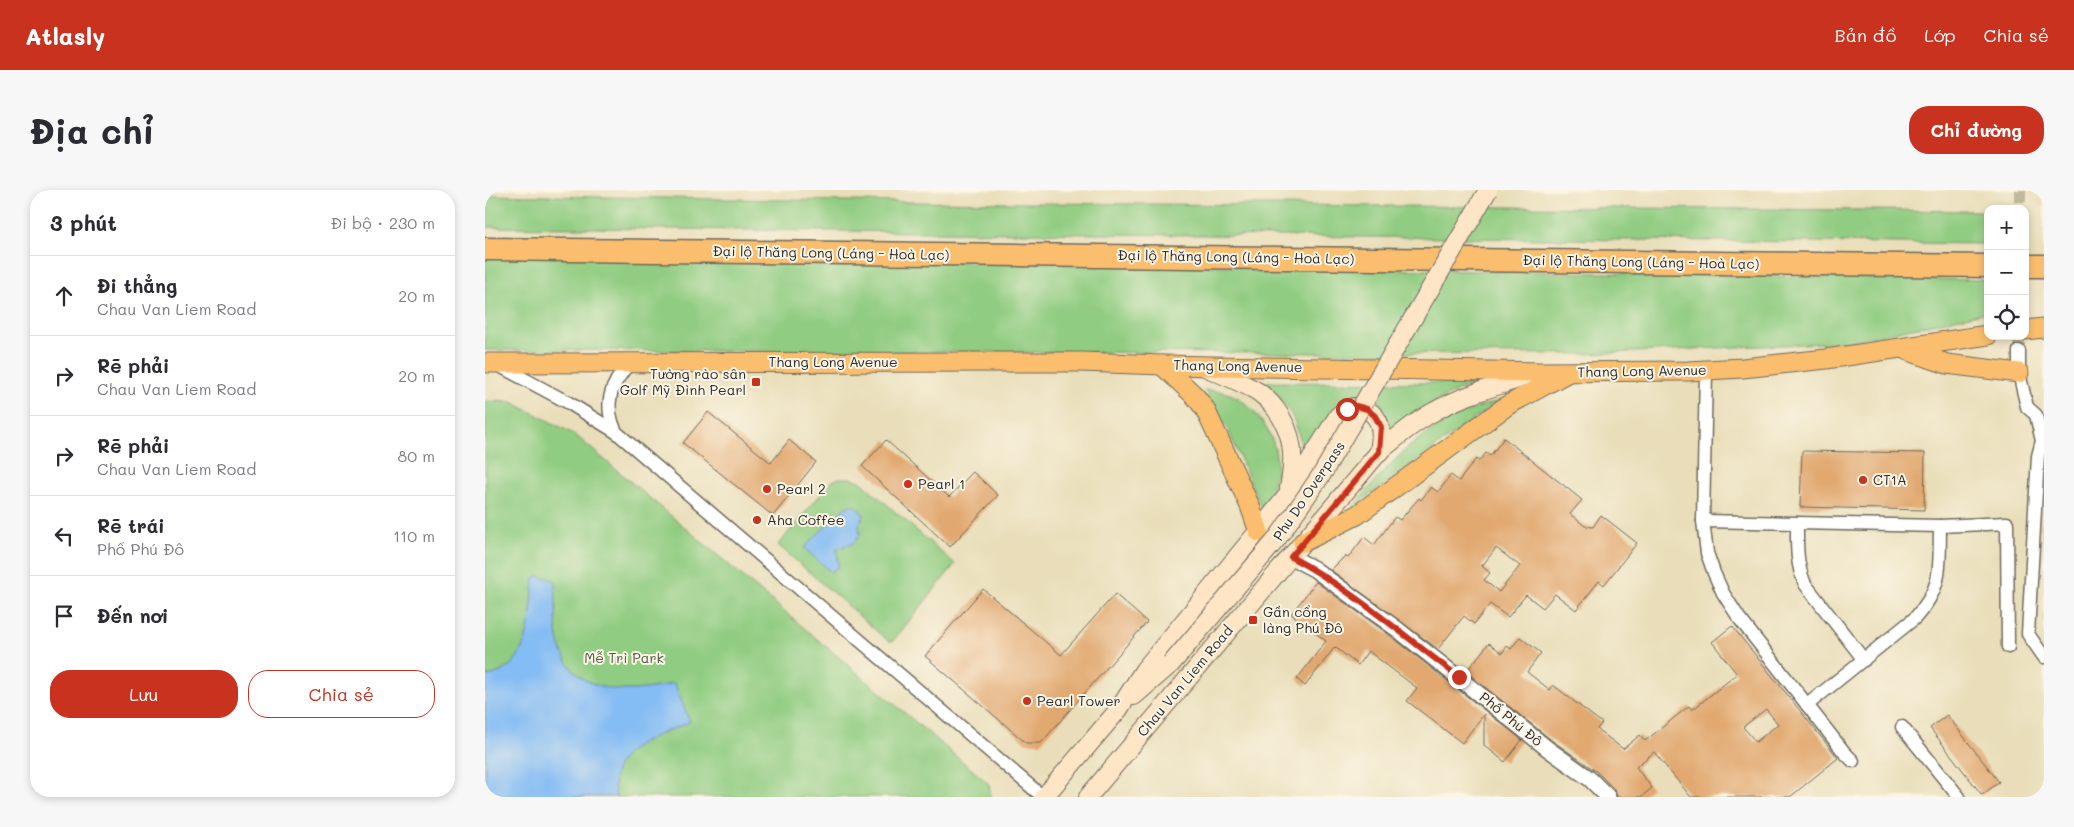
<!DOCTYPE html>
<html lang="vi">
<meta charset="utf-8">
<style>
:root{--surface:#fff;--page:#f7f7f7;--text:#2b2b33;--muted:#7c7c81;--line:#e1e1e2;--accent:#c8321e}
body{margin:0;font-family:Mali,sans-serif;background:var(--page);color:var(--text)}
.controls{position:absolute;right:15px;top:15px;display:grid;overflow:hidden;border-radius:10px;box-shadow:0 2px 8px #0003}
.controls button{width:45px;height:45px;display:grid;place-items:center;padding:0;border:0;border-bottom:1px solid var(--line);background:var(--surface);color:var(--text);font:25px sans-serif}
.stop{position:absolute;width:15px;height:15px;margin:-11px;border:4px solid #c8321e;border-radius:50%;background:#fff}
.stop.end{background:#c8321e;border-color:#fff;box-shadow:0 1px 5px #0008}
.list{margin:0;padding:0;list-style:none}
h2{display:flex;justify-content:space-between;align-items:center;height:65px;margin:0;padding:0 20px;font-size:21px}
h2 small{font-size:16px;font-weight:400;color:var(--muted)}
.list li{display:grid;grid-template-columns:32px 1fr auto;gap:15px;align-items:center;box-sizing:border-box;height:80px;padding:0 20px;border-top:1px solid var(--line)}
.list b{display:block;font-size:19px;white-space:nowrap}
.list p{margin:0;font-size:16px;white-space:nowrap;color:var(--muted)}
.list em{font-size:16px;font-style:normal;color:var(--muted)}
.actions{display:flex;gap:10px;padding:15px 20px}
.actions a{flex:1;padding:11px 0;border:1px solid var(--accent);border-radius:20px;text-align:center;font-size:18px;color:var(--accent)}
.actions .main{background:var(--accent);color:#fff}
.icon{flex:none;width:28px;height:28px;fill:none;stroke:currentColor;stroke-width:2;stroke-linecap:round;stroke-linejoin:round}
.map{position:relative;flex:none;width:1559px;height:607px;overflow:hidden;border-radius:20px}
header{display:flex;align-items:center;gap:30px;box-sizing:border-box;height:70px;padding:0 25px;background:var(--accent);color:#fff}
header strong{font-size:24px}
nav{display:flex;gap:28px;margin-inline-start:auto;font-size:18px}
.intro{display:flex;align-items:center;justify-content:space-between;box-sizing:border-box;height:120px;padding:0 30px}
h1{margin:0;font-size:35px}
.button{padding:12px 22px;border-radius:20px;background:var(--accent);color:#fff;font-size:18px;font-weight:700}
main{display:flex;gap:30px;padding:0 30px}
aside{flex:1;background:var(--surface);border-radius:20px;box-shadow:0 2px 8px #0003}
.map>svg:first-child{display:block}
.green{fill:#90cc81;stroke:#5e7c56}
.water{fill:#84bcf4;stroke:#587490}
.building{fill:#e1a86f;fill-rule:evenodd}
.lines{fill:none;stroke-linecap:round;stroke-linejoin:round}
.minor-tunnel{stroke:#c3ba9d;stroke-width:12;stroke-dasharray:12 6;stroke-linecap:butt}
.minor-casing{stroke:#6e6a5d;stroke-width:15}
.tertiary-casing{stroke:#6e6a5d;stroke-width:18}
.secondary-casing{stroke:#6e6a5d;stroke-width:20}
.primary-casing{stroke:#6e6a5d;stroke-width:21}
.motorway-casing{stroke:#6e6a5d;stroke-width:25}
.minor{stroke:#fff;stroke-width:12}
.tertiary{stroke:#fff;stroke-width:15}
.secondary{stroke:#fde5c5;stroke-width:18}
.primary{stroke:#fbbe6e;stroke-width:19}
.motorway{stroke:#fbbe6e;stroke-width:22}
.secondary-bridge-casing{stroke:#6e6a5d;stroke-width:20;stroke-linecap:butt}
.secondary-bridge{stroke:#fde5c5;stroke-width:18}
.route{stroke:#c8321e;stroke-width:6}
.poi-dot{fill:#c8321e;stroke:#fcf5e5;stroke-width:2}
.labels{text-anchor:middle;stroke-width:4;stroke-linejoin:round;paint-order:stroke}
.street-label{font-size:14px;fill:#2b2b2b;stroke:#fcf5e5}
.poi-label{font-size:14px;fill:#2b2b2b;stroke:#fcf5e5;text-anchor:start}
.park-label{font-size:14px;fill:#495b45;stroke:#fcf5e5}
</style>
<header>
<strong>Atlasly</strong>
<nav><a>Bản đồ</a><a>Lớp</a><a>Chia sẻ</a></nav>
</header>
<div class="intro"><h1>Địa chỉ</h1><a class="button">Chỉ đường</a></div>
<main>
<aside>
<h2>3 phút<small>Đi bộ · 230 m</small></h2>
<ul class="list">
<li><svg class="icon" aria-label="ahead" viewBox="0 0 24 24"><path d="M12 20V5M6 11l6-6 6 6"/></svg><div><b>Đi thẳng</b><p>Chau Van Liem Road</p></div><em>20 m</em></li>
<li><svg class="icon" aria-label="right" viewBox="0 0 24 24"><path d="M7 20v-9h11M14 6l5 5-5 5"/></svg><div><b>Rẽ phải</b><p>Chau Van Liem Road</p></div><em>20 m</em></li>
<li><svg class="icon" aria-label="right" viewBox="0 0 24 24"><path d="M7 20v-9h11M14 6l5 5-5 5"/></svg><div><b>Rẽ phải</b><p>Chau Van Liem Road</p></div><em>80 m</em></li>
<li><svg class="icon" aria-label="left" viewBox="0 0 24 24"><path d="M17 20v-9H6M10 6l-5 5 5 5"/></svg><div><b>Rẽ trái</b><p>Phố Phú Đô</p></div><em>110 m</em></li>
<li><svg class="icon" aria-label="arrive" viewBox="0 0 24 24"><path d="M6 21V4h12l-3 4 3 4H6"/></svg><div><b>Đến nơi</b></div></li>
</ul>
<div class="actions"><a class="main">Lưu</a><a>Chia sẻ</a></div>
</aside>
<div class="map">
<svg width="1559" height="607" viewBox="0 0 1559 607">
<rect width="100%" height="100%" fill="#fcf5e5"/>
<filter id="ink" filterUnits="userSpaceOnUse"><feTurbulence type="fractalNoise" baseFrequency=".02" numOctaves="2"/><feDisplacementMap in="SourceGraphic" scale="10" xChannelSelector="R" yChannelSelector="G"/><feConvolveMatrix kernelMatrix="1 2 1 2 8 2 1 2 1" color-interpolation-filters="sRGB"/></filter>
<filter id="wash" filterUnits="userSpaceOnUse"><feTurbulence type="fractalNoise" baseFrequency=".0096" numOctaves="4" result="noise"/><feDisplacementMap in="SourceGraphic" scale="20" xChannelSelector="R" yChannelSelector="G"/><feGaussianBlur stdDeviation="1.12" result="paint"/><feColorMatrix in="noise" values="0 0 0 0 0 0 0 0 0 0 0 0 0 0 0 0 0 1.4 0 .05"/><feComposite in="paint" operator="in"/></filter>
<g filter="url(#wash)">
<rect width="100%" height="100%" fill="#e9deb9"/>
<g class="green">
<path d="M0,5L426,12L1503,21V54L0,37Z"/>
<path d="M0,63L1503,90V122L1362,152L1103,164L0,160Z"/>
<path d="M778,192L988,193L989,195C956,206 928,222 903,245C898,222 896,202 866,210L818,269C815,236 804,212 778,192Z"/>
<path d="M719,200C726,201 735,201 742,203C753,206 763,215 770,223C797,254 798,284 777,319L743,239Z"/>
<path d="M0,211L27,212L89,244L504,594L506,607H0Z"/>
<path d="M1014,211L868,317C912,264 945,229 1014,211Z"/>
<path d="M354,288H365L375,291L470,374L408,451H403L293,355L346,292Z"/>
</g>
<g class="water">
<path d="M365,315L370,316L379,325L374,335L375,346L367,354L353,358C350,364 355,370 353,377L346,382L319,358L358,319Z"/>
<path d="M54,386L69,390C73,409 69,429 73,448C85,506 143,506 189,493L205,532C170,547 119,559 131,607H0V486C46,482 46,423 49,388Z"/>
</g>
<g id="blocks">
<g class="building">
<path d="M223,222L286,273L304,250L331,272L288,326L198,253Z"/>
<path d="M1019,248L1097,310L1085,324L1100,336L1108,337L1116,325L1152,353L1119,395L1114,391L1091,420L1070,404L1058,418L1041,405L1023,427L1005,414L989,434L979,426L953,459L846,380L860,366L863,368L879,347L889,355L910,327L915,330L934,308L936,310L946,297L953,302L966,285L974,291L991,269L994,271L1001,263L1005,266ZM1011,358L1035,376L1014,402L999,390L1005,383L997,376Z"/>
<path d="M401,250L464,307L488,282L513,305L465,357L377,276Z"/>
<path d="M1317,261L1440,263L1439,320L1315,317Z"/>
<path d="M831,392L906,446L1037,550L1020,572L999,555V524L977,553L922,511L932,498L883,461L873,475L850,457L820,496L812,489L841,451L806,424Z"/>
<path d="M498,399L576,465L630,404L662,432L556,553H541L440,466Z"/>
<path d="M1247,436L1353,568L1305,607H1206L1169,562L1151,577L1167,598L1156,607H1132L1130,600L1111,581L1069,552L981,482L1004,453L1017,463L1022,456L1026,459L1035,447L1056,463L1042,482L1065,500L1068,495L1117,533L1112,539L1138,559L1155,545L1160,551L1204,516L1207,520L1252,484L1227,452ZM1281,519L1293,534L1271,552L1258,537Z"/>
<path d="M1462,525L1514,592L1497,605L1445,538Z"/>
</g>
</g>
</g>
<g filter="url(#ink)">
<use href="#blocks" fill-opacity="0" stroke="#6e6a5d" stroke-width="1"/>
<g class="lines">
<g class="minor-tunnel">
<path d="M1535,0V19"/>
<path d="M1534,161V146"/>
</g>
<defs>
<g id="minor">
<path d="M1534,161V183L1542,217L1551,225L1557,251L1553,266L1543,444L1559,467"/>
<path d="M13,175L84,213L131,242L558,607"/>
<path d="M1221,180L1218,331L1222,363L1229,383L1238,403L1254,428L1359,562L1368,571"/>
<path d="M131,242C118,215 125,194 145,173"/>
<path d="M1218,331L1455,336L1522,333L1523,457"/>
<path d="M1312,333C1312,355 1311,374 1320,394L1379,470"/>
<path d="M1322,515L1430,428C1459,396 1454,377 1455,336"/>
<path d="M1417,537L1474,607"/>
</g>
<path id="tertiary" d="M806,367L829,379L912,439L1063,559L1105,589L1123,607"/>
<g id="secondary">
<path d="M718,176C735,184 754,191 770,200C778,204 784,211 790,218C809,243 810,268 804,298"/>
<path d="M649,506L686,474"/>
<path d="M559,607L634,519L659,480L803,305L853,226C858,222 863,217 870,217C882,216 894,227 895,238C897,245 895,254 894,262"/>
<path d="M603,607L894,262C912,247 930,232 950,221C981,203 1018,195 1051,183"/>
</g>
<g id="primary">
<path d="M1540,140L1559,138"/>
<path d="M1421,160L1462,174L1534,183"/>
<path d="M0,173L596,172L677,175L1054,182L1203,181L1258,178L1341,169L1503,145"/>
<path d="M677,175L710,206L720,219L765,316L774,342"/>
<path d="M818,352L872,325L1023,215L1082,183"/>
</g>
<g id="motorway">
<path d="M0,59L1503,76"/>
<path d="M1540,76H1559"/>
</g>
</defs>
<use href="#minor" class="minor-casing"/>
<use href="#tertiary" class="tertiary-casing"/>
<use href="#secondary" class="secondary-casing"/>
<use href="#primary" class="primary-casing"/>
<use href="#motorway" class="motorway-casing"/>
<use href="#minor" class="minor"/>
<use href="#tertiary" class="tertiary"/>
<use href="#secondary" class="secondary"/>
<use href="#primary" class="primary"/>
<use href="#motorway" class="motorway"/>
<defs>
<path id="secondary-bridge" d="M686,474L791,350L837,284L1003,0"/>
</defs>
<use href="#secondary-bridge" class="secondary-bridge-casing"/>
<use href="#secondary-bridge" class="secondary-bridge"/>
</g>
</g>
<g class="lines" filter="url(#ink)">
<path class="route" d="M862,219L871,216L882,219L890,226L896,237L894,262L806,367C866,399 919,446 974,487"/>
</g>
<g class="poi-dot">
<rect x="266" y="187" width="10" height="10" rx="2.5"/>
<circle cx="1378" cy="290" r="5"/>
<circle cx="423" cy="294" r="5"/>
<circle cx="282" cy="299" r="5"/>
<circle cx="272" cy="330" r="5"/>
<rect x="763" y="425" width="10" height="10" rx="2.5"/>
<circle cx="542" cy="511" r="5"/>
</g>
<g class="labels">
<g class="street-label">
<text transform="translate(346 63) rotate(1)" y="5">Đại lộ Thăng Long (Láng - Hoà Lạc)</text>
<text transform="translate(751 67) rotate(1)" y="5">Đại lộ Thăng Long (Láng - Hoà Lạc)</text>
<text transform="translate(1156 72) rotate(1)" y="5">Đại lộ Thăng Long (Láng - Hoà Lạc)</text>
<text x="348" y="177">Thang Long Avenue</text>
<text transform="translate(753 176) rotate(1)" y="5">Thang Long Avenue</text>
<text transform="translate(1157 181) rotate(-1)" y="5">Thang Long Avenue</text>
<text transform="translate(824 301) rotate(-56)" y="5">Phu Do Overpass</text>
<text transform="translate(700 491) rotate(-50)" y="5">Chau Van Liem Road</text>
<text transform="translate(1026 529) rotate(39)" y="5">Phố Phú Đô</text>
</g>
<g class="poi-label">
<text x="261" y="189" text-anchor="end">Tường rào sân<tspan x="261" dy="16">Golf Mỹ Đình Pearl</tspan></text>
<text x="1388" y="295">CT1A</text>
<text x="433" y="299">Pearl 1</text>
<text x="292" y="304">Pearl 2</text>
<text x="282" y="335">Aha Coffee</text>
<text x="778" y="427">Gần cổng<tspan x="778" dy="16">làng Phú Đô</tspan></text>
<text x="552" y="516">Pearl Tower</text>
</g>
<g class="park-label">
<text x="139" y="473">Mễ Trì Park</text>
</g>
</g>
</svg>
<div class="controls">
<button>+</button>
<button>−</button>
<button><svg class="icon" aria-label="locate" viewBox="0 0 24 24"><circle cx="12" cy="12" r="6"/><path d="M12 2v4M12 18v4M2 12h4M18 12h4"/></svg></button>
</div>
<div class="stop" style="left:862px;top:219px"></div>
<div class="stop end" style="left:974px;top:487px"></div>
</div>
</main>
